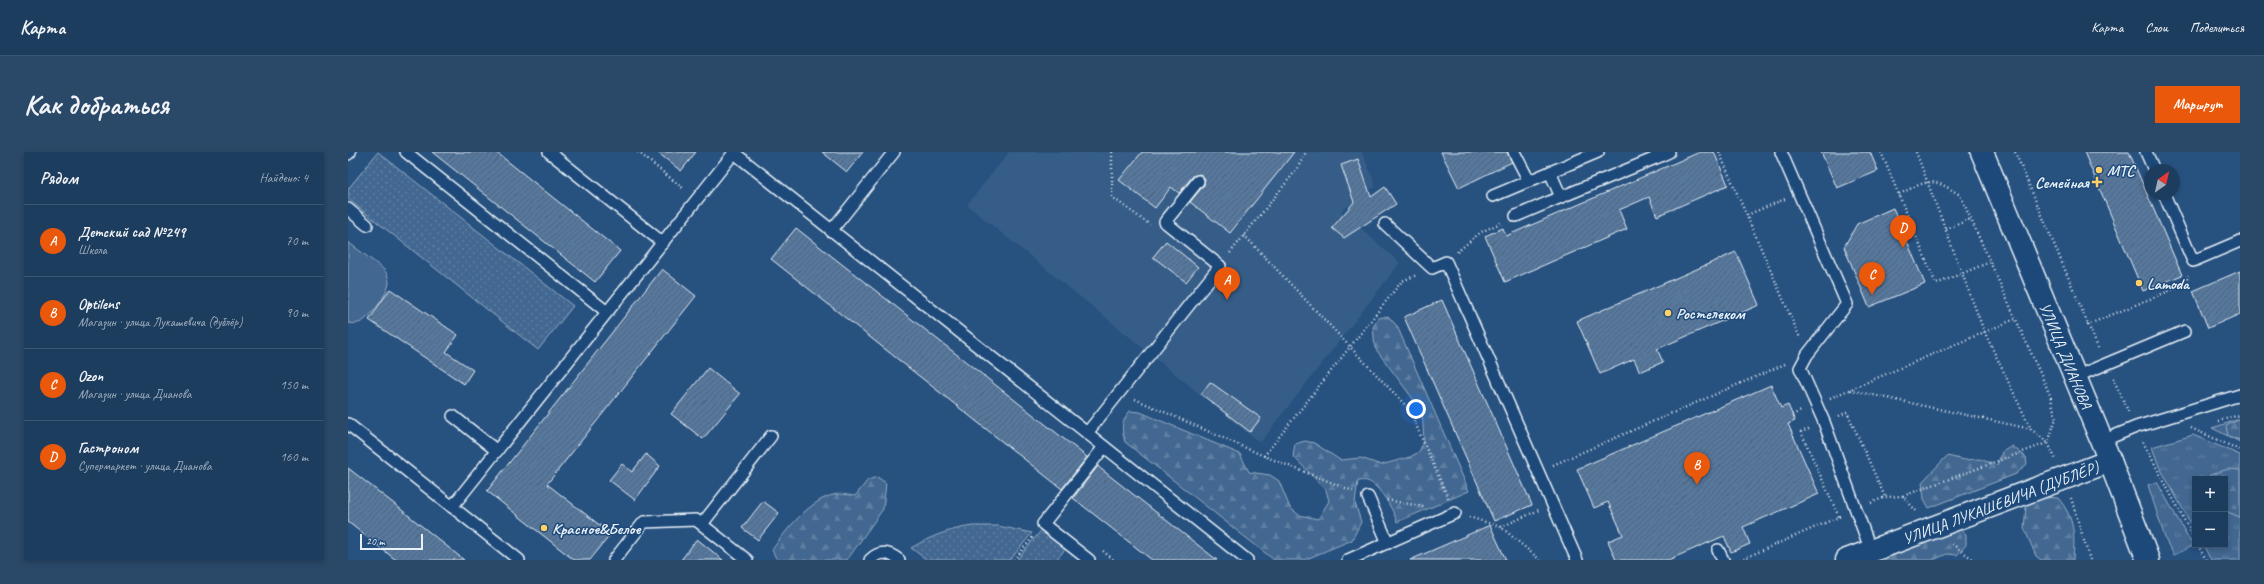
<!DOCTYPE html>
<html lang="ru">
<meta charset="utf-8">
<style>
:root{--surface:#1d3d5f;--page:#2a4868;--text:#f1f3f6;--muted:#a0aebd;--line:#3b5674;--accent:#ea580c}
body{margin:0;font-family:Caveat,sans-serif;background:var(--page);color:var(--text)}
.controls{position:absolute;right:12px;bottom:12px;display:grid;overflow:hidden;border-radius:0px;box-shadow:0 2px 6px #0003}
.controls button{width:36px;height:36px;display:grid;place-items:center;padding:0;border:0;border-bottom:1px solid var(--line);background:var(--surface);color:var(--text);font:20px sans-serif}
.compass{position:absolute;left:1796px;top:12px;width:36px;height:36px;border-radius:50%;background:var(--surface);box-shadow:0 2px 6px #0003;rotate:34deg}
.scale{position:absolute;left:12px;bottom:10px;width:63px;box-sizing:border-box;padding-left:4px;border:2px solid #e8f1f8;border-top:0;font-size:11px;line-height:14px;white-space:nowrap;color:#e8f1f8;-webkit-text-stroke:3px #1f4a7a;paint-order:stroke}
.you{position:absolute;left:1068px;top:257px;width:14px;height:14px;margin:-10px;border:3px solid #fff;border-radius:50%;background:#1a73e8;box-shadow:0 0 0 6px #1a73e833}
.badge{display:grid;place-items:center;width:26px;height:26px;border-radius:50%;background:var(--accent);color:#fff;font-size:13px;font-weight:700}
.pin{position:absolute;translate:-50% -33px;filter:drop-shadow(0 1px 2px #0008)}
.pin::after{content:'';position:absolute;top:21px;width:14px;height:12px;background:inherit;clip-path:polygon(0 0,100% 0,50% 100%)}
.list{margin:0;padding:0;list-style:none}
h2{display:flex;justify-content:space-between;align-items:center;height:52px;margin:0;padding:0 16px;font-size:17px}
h2 small{font-size:13px;font-weight:400;color:var(--muted)}
.list li{display:grid;grid-template-columns:26px 1fr auto;gap:12px;align-items:center;box-sizing:border-box;height:72px;padding:0 16px;border-top:1px solid var(--line)}
.list b{display:block;font-size:15px;white-space:nowrap}
.list p{margin:0;font-size:13px;white-space:nowrap;color:var(--muted)}
.list em{font-size:13px;font-style:normal;color:var(--muted)}
.map{position:relative;flex:none;width:1892px;height:408px;overflow:hidden;border-radius:0px}
header{display:flex;align-items:center;gap:24px;box-sizing:border-box;height:56px;padding:0 20px;background:var(--surface);border-bottom:1px solid var(--line)}
header strong{font-size:19px}
nav{display:flex;gap:22px;margin-inline-start:auto;font-size:14px}
.intro{display:flex;align-items:center;justify-content:space-between;box-sizing:border-box;height:96px;padding:0 24px}
h1{margin:0;font-size:28px}
.button{padding:10px 18px;border-radius:0px;background:var(--accent);color:#fff;font-size:14px;font-weight:700}
main{display:flex;gap:24px;padding:0 24px}
aside{flex:1;background:var(--surface);border-radius:0px;box-shadow:0 2px 6px #0003}
.map>svg:first-child{display:block}
.built{fill:#355d88}
.grass{fill:url(#grass-tufts);stroke:#96acc4}
.forest{fill:url(#forest-firs);stroke:#96acc4}
.park{fill:url(#park-dots);stroke:#96acc4}
.garden{fill:#436891;stroke:#96acc4}
.building{fill:url(#building-hatch);stroke:#e8f1f8}
.lines{fill:none;stroke-linecap:round;stroke-linejoin:round}
.service-casing{stroke:#e8f1f8;stroke-width:14}
.minor-casing{stroke:#e8f1f8;stroke-width:25}
.secondary-casing{stroke:#e8f1f8;stroke-width:25}
.path{stroke:#e8f1f8;stroke-width:2.5;stroke-dasharray:1 3;stroke-linecap:butt}
.service{stroke:#1f4a7a;stroke-width:11}
.minor{stroke:#1f4a7a;stroke-width:22}
.secondary{stroke:#1f4a7a;stroke-width:22}
.poi-dot{fill:#ffd166;stroke:#1f4a7a;stroke-width:1.5}
.labels{text-anchor:middle;stroke-width:3;stroke-linejoin:round;paint-order:stroke}
.poi-label{font-size:16px;font-weight:bold;fill:#e8f1f8;stroke:#1f4a7a;text-anchor:start}
.street-label{font-size:16px;fill:#e8f1f8;stroke:#1f4a7a}
</style>
<header>
<strong>Карта</strong>
<nav><a>Карта</a><a>Слои</a><a>Поделиться</a></nav>
</header>
<div class="intro"><h1>Как добраться</h1><a class="button">Маршрут</a></div>
<main>
<aside>
<h2>Рядом<small>Найдено: 4</small></h2>
<ul class="list">
<li><span class="badge">A</span><div><b>Детский сад №249</b><p>Школа</p></div><em>70 m</em></li>
<li><span class="badge">B</span><div><b>Optilens</b><p>Магазин · улица Лукашевича (дублёр)</p></div><em>90 m</em></li>
<li><span class="badge">C</span><div><b>Ozon</b><p>Магазин · улица Дианова</p></div><em>150 m</em></li>
<li><span class="badge">D</span><div><b>Гастроном</b><p>Супермаркет · улица Дианова</p></div><em>160 m</em></li>
</ul>
</aside>
<div class="map">
<svg width="1892" height="408" viewBox="0 0 1892 408">
<defs>
<pattern id="grass-tufts" width="24" height="20" patternUnits="userSpaceOnUse"><rect width="24" height="20" fill="#436891"/><path d="M3 7l-1-3M5 7V3M7 7l1-3M15 17l-1-3M17 17v-4M19 17l1-3" fill="none" stroke="#5e7ea1"/></pattern>
<pattern id="forest-firs" width="22" height="20" patternUnits="userSpaceOnUse"><rect width="22" height="20" fill="#436891"/><path d="M5 1l3.5 6h-7zM16 11l3.5 6h-7z" fill="#5e7ea1"/></pattern>
<pattern id="park-dots" width="8" height="8" patternUnits="userSpaceOnUse"><rect width="8" height="8" fill="#436891"/><path d="M2 2h.1M6 6h.1" fill="none" stroke="#5e7ea1" stroke-width="1.8" stroke-linecap="round"/></pattern>
<pattern id="building-hatch" width="6" height="6" patternUnits="userSpaceOnUse"><rect width="6" height="6" fill="#57789d"/><path d="M-1 1l2-2M0 6l6-6M5 7l2-2" fill="none" stroke="#4f6278"/></pattern>
</defs>
<rect width="100%" height="100%" fill="#27517f"/>
<filter id="ink" filterUnits="userSpaceOnUse"><feTurbulence type="fractalNoise" baseFrequency=".025" numOctaves="2"/><feDisplacementMap in="SourceGraphic" scale="8" xChannelSelector="R" yChannelSelector="G"/><feConvolveMatrix kernelMatrix="1 2 1 2 8 2 1 2 1" color-interpolation-filters="sRGB"/></filter>
<g filter="url(#ink)">
<path class="built" d="M661,0H1014L1028,34L993,59L1052,111L912,291L619,53Z"/>
<g class="grass">
<path d="M1892,267V290L1864,276Z"/>
<path d="M1845,283L1892,303V408H1863L1855,393H1877V327H1847V379L1811,314L1804,295Z"/>
<path d="M1809,330L1845,394L1826,403L1818,389L1800,333Z"/>
</g>
<g class="forest">
<path d="M1040,164L1049,174L1121,339L1049,370C1046,359 1031,332 1019,329C1017,328 1012,329 1010,329L1007,351L1013,370L1004,388L956,408H926L777,290C773,276 773,269 782,259L792,260L892,302L901,320L922,323L931,329L942,356L951,363L970,367L981,349L978,338L945,304L947,292L957,289L966,291L992,308L1013,306L1033,313L1062,305L1071,300L1076,289L1074,259L1027,196L1025,175L1031,166Z"/>
<path d="M1892,267V288L1880,284L1878,274Z"/>
<path d="M1664,294L1678,305L1679,312L1668,322L1581,356L1576,347L1574,330L1599,304L1617,308L1631,307L1649,313L1654,300Z"/>
<path d="M1880,317L1892,318V365L1877,359V327H1861L1862,323Z"/>
<path d="M529,325L538,331L535,357L499,408H429L424,398C437,379 462,348 485,343C491,341 500,343 507,344L520,328Z"/>
<path d="M1693,345L1710,346C1727,366 1727,383 1725,408H1693L1688,404L1676,376L1678,354Z"/>
<path d="M1610,375L1618,382V393L1609,403L1599,402L1585,408H1537L1538,402Z"/>
</g>
<g class="park">
<path d="M30,0L225,154L190,198L0,47V37Z"/>
<path d="M625,374H650L684,381L662,408H579L563,396C583,384 602,377 625,374Z"/>
<path d="M695,376L719,395L708,408H669Z"/>
</g>
<path class="garden" d="M0,90L33,115C38,119 41,125 41,131C40,142 24,163 15,169C10,172 5,172 0,171Z"/>
<g class="building">
<path d="M84,0H148L272,99L247,130Z"/>
<path d="M309,0H348L333,19Z"/>
<path d="M474,0H515L499,20Z"/>
<path d="M794,0H946L882,81L842,50L856,33L857,27L854,23L851,22L845,24L831,41L823,35L807,56L771,28Z"/>
<path d="M1093,0H1159L1164,10L1111,36Z"/>
<path d="M1352,0H1366L1380,33L1309,64L1301,45L1271,58L1279,77L1157,130L1137,84L1155,76L1158,84Z"/>
<path d="M1473,0H1522L1530,19L1489,36Z"/>
<path d="M1736,0H1781L1834,123L1795,139Z"/>
<path d="M1010,7L1023,45L1037,35L1048,52L996,86L984,76L1006,50L993,13Z"/>
<path d="M1545,56L1577,132L1521,155L1496,95L1509,72Z"/>
<path d="M448,76L739,305L714,337L423,107Z"/>
<path d="M818,89L850,115L838,130L805,105Z"/>
<path d="M1388,100L1411,153L1309,197L1315,210L1292,220L1286,207L1252,222L1229,169Z"/>
<path d="M314,117L348,144L199,332L263,382L242,408H226L139,339Z"/>
<path d="M1892,119V162L1860,176L1845,139Z"/>
<path d="M42,137L110,183L98,200L125,218L116,232L21,168Z"/>
<path d="M1094,148L1184,353L1146,369L1056,165Z"/>
<path d="M360,216L392,242L355,287L323,262Z"/>
<path d="M862,230L913,266L902,280L853,242Z"/>
<path d="M1423,233L1433,256L1440,253L1447,269L1440,272L1471,342L1395,375L1402,392L1383,400L1376,384L1320,408H1268L1260,389L1275,383L1260,350L1246,356L1229,317Z"/>
<path d="M298,302L312,314L287,348L261,328L274,312L284,320Z"/>
<path d="M750,314L753,317L869,408H804L725,346Z"/>
<path d="M0,316L45,351L116,408H48L0,370Z"/>
<path d="M415,349L431,361L410,388L394,376Z"/>
<path d="M1142,373L1158,408H1062L1108,388Z"/>
<path d="M349,387L375,408H333Z"/>
</g>
<g class="lines">
<defs>
<g id="service">
<path d="M58,0L259,160"/>
<path d="M201,0L315,91"/>
<path d="M385,0L899,408"/>
<path d="M1166,0L1181,29"/>
<path d="M1433,0L1499,152L1459,203L1452,216L1476,270L1523,399"/>
<path d="M1798,0L1806,18"/>
<path d="M0,2L2,0"/>
<path d="M1310,5L1321,0"/>
<path d="M1202,20L1213,45L1310,5L1308,0"/>
<path d="M1816,42L1845,109L1892,89"/>
<path d="M1145,44L1250,0"/>
<path d="M0,57L19,73"/>
<path d="M1168,64L1213,45"/>
<path d="M1037,72L1084,116L1098,110L1229,408"/>
<path d="M483,79L546,0"/>
<path d="M1727,225L1837,179"/>
<path d="M105,264L149,299"/>
<path d="M0,272L171,408"/>
<path d="M739,281L872,114L817,70L850,29"/>
<path d="M1754,289L1788,275L1892,243"/>
<path d="M1020,345L1040,391"/>
<path d="M104,355L385,2"/>
<path d="M354,372L423,284"/>
<path d="M1370,398L1375,408"/>
<path d="M266,408L296,370L348,368L399,408"/>
<path d="M522,408C532,398 541,400 551,408"/>
<path d="M741,408L695,372L756,295"/>
<path d="M1000,408L1107,361"/>
</g>
<g id="minor">
<path id="s1" d="M1499,408L1762,309"/>
</g>
<g id="secondary">
<path id="s2" d="M1634,0L1762,309L1800,408"/>
</g>
</defs>
<use href="#service" class="service-casing"/>
<use href="#minor" class="minor-casing"/>
<use href="#secondary" class="secondary-casing"/>
<g class="path">
<path d="M290,0L336,37"/>
<path d="M764,0V45L802,73"/>
<path d="M1371,0L1452,186"/>
<path d="M1533,0L1588,132L1642,110"/>
<path d="M1568,0L1636,179L1683,277L1700,291"/>
<path d="M1667,0L1751,198"/>
<path d="M1551,42C1582,28 1582,24 1612,43L1702,243L1708,266L1700,291L1708,308"/>
<path d="M1399,63L1437,47"/>
<path d="M1598,77L1623,67"/>
<path d="M896,83L1061,257L1101,348"/>
<path d="M1109,100L1133,80L1155,70"/>
<path d="M882,101L949,17L958,0"/>
<path d="M1739,173L1838,132L1840,123"/>
<path d="M1765,226L1781,261"/>
<path d="M1502,238L1683,277"/>
<path d="M1482,246L1667,167"/>
<path d="M787,247L916,304L1005,339"/>
<path d="M1444,263L1453,259"/>
<path d="M1491,264L1499,260L1537,345"/>
<path d="M1870,269L1892,263"/>
<path d="M1843,276L1892,298"/>
<path d="M1461,277L1453,280L1491,365"/>
<path d="M1795,290L1847,388"/>
<path d="M916,304L1054,129L1069,123"/>
<path d="M1205,313L1437,212"/>
<path d="M1555,344L1699,291"/>
<path d="M1723,346L1742,408"/>
<path d="M1039,348L1077,355"/>
<path d="M1523,351L1537,345L1555,344L1568,359"/>
<path d="M1121,365L1153,375L1192,408"/>
<path d="M1153,375L1191,358"/>
<path d="M1604,392L1626,408"/>
<path d="M1850,393L1858,408"/>
<path d="M755,399L766,408"/>
<path d="M666,408L685,385"/>
<path d="M1392,408L1493,364"/>
</g>
<use href="#service" class="service"/>
<use href="#minor" class="minor"/>
<use href="#secondary" class="secondary"/>
</g>
</g>
<g class="poi-dot">
<circle cx="1751" cy="18" r="4"/>
<path d="M1747 24h4v4h4v4h-4v4h-4v-4h-4v-4h4z"/>
<circle cx="1791" cy="131" r="4"/>
<circle cx="1320" cy="161" r="4"/>
<circle cx="196" cy="376" r="4"/>
</g>
<g class="labels">
<g class="poi-label">
<text x="1759" y="24">МТС</text>
<text x="1741" y="36" text-anchor="end">Семейная</text>
<text x="1799" y="137">Lamoda</text>
<text x="1328" y="167">Ростелеком</text>
<text x="204" y="382">Красное&amp;Белое</text>
</g>
<g class="street-label">
<text dy="6" stroke="none"><textPath href="#s2" startOffset="220">УЛИЦА ДИАНОВА</textPath></text>
<text dy="6" stroke="none"><textPath href="#s1" startOffset="164">УЛИЦА ЛУКАШЕВИЧА (ДУБЛЁР)</textPath></text>
</g>
</g>
</svg>
<div class="controls">
<button>+</button>
<button>−</button>
</div>
<svg class="compass" viewBox="-18 -18 36 36"><path d="M0-13l5 13h-10z" fill="#e53935"/><path d="M0 13l5-13h-10z" fill="#a0aebd"/></svg>
<div class="scale">20 m</div>
<div class="you"></div>
<div class="pin badge" style="left:879px;top:148px">A</div>
<div class="pin badge" style="left:1349px;top:333px">B</div>
<div class="pin badge" style="left:1524px;top:143px">C</div>
<div class="pin badge" style="left:1555px;top:96px">D</div>
</div>
</main>
